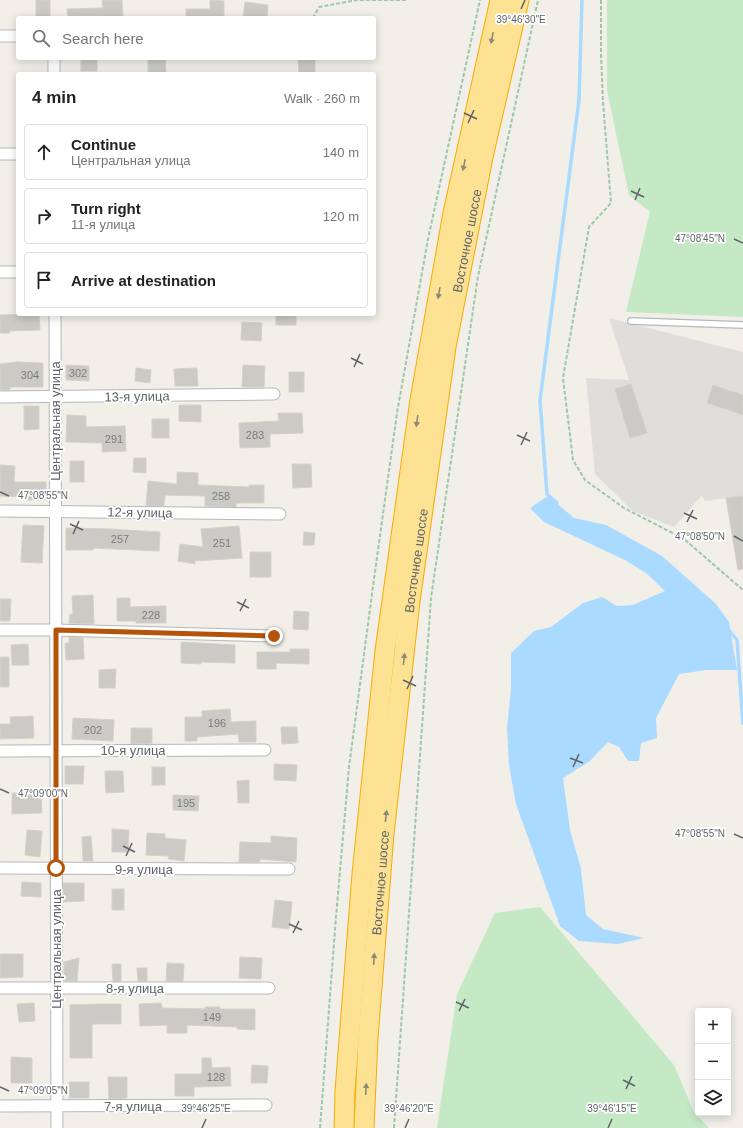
<!DOCTYPE html>
<meta charset="utf-8">
<style>
:root{--surface:#fff;--page:#f2f2f2;--text:#222;--muted:#767676;--line:#e0e0e0}
body{margin:0;font-family:Arial,sans-serif;background:var(--page);color:var(--text)}
.controls{position:absolute;right:12px;bottom:12px;display:grid;overflow:hidden;border-radius:4px;box-shadow:0 2px 10px #0003}
.controls button{width:36px;height:36px;display:grid;place-items:center;padding:0;border:0;border-bottom:1px solid var(--line);background:var(--surface);color:var(--text);font:20px sans-serif}
.stop{position:absolute;width:12px;height:12px;margin:-9px;border:3px solid #b45309;border-radius:50%;background:#fff}
.stop.end{background:#b45309;border-color:#fff;box-shadow:0 1px 4px #0008}
.list{margin:0;padding:0;list-style:none}
h2{display:flex;justify-content:space-between;align-items:center;height:52px;margin:0;padding:0 16px;font-size:17px}
h2 small{font-size:13px;font-weight:400;color:var(--muted)}
.list li{display:grid;grid-template-columns:26px 1fr auto;gap:12px;align-items:center;box-sizing:border-box;height:56px;margin:0 8px 8px;padding:0 8px;border:1px solid var(--line);border-radius:4px}
.list b{display:block;font-size:15px;white-space:nowrap}
.list p{margin:0;font-size:13px;white-space:nowrap;color:var(--muted)}
.list em{font-size:13px;font-style:normal;color:var(--muted)}
.icon{flex:none;width:22px;height:22px;fill:none;stroke:currentColor;stroke-width:2;stroke-linecap:round;stroke-linejoin:round}
.map{position:relative;flex:none;width:743px;height:1128px;overflow:hidden}
.search{position:absolute;background:var(--surface);box-shadow:0 2px 10px #0003;left:16px;top:16px;width:360px;height:44px;display:flex;align-items:center;gap:10px;box-sizing:border-box;padding:0 14px;border-radius:4px;color:var(--muted);font-size:15px}
.panel{position:absolute;background:var(--surface);box-shadow:0 2px 10px #0003;left:16px;top:72px;width:360px;height:244px;border-radius:4px}
.map>svg:first-child{display:block}
.industrial{fill:#e0deda}
.green{fill:#c5e8c5}
.water{fill:#aadaff}
.lines{fill:none;stroke-linecap:round;stroke-linejoin:round}
.stream{stroke:#aadaff;stroke-width:3.5}
.building{fill:#cccac5;stroke:#d6d1c6}
.lane-casing{stroke:#b5b8bc;stroke-width:8}
.street-casing{stroke:#b5b8bc;stroke-width:13}
.highway-casing{stroke:#f9ab00;stroke-width:21}
.path{stroke:#9cc7a9;stroke-width:2;stroke-dasharray:4 2;stroke-linecap:butt}
.lane{stroke:#fff;stroke-width:5.5}
.street{stroke:#fff;stroke-width:11}
.highway{stroke:#fde293;stroke-width:19}
.oneway{fill:#8e8975}
.route{stroke:#b45309;stroke-width:5}
.ticks{fill:none;stroke:#5f6368;stroke-width:1.5}
.labels{text-anchor:middle;stroke-width:3.5;stroke-linejoin:round;paint-order:stroke}
.number-label{font-size:11px;fill:#7a7d7f}
.street-label{font-size:13px;fill:#5f6368;stroke:#fff}
.ticks-label{font-size:10px;text-anchor:middle;fill:#5f6368;stroke:#fff;stroke-width:3.5;stroke-linejoin:round;paint-order:stroke}
</style>
<div class="map">
<svg width="743" height="1128" viewBox="0 0 743 1128">
<rect width="100%" height="100%" fill="#f1efe8"/>
<path class="industrial" d="M609,318L743,352V496L705,501L702,495L674,527L633,511L595,474L586,378L629,380Z"/>
<g class="green">
<path d="M607,0H743V317L626,312L650,212L629,195L607,90Z"/>
<path d="M540,907L674,1065L694,1112L709,1128H437L457,994L495,913Z"/>
</g>
<path class="water" d="M548,496L574,518L606,525L662,556L716,604L729,622L737,670H706L679,674L656,718L657,738L641,743L639,761H628L619,747L608,742L590,761L563,778L570,830L581,869L586,915L603,929L644,938L618,944L579,941L560,926L516,804L509,765L507,728L511,689V653L534,631L551,627L583,603L602,597L617,606L633,605L665,591L646,573L625,560L544,522L530,508Z"/>
<g class="lines">
<g class="stream">
<path d="M557,503L547,494L540,400L579,100L582,0"/>
<path d="M728,629L737,640L743,723"/>
</g>
</g>
<g class="building">
<rect x="36" y="0" width="14" height="18"/>
<path d="M102,0H122L123,18H68L67,9L103,8Z"/>
<path d="M210,0L224,1V18H186V9H210Z"/>
<path d="M245,2L268,5L267,18H243Z"/>
<rect x="81" y="58" width="16" height="13"/>
<path d="M148,58H165L166,74H148Z"/>
<path d="M298,58H315V74H299Z"/>
<path d="M39,314L40,330L9,331L10,333H0V315Z"/>
<rect x="276" y="314" width="20" height="11"/>
<path d="M242,322L262,323L261,341L241,340Z"/>
<path d="M16,362L43,363V387H10V390H0V364Z"/>
<path d="M66,365L89,366V381L66,380Z"/>
<path d="M243,365L265,366L264,387H242Z"/>
<path d="M136,368L151,370L150,383L135,381Z"/>
<path d="M197,368L198,386H175L174,369Z"/>
<rect x="289" y="372" width="15" height="20"/>
<path d="M631,384L647,433L630,438L615,389Z"/>
<path d="M713,385L743,395V415L707,403Z"/>
<path d="M179,405H201V422L179,421Z"/>
<path d="M24,406H39V429L24,430Z"/>
<path d="M278,413H302L303,433L270,434V447L240,448L239,423L279,421Z"/>
<path d="M67,415L86,416V427L125,426L126,451L102,452V443L66,442Z"/>
<rect x="152" y="419" width="17" height="19"/>
<path d="M134,458H146V473L133,472Z"/>
<rect x="70" y="461" width="14" height="21"/>
<path d="M292,464H311L312,487L293,488Z"/>
<path d="M0,465L15,466L14,482H46V500H25V497L0,496Z"/>
<path d="M177,472L198,473V485L249,487V485H264V503H236V507L205,506V496L165,495L164,506H146L148,481L177,484Z"/>
<path d="M743,496V569L738,570L726,498Z"/>
<path d="M23,525L44,526L42,563L21,562Z"/>
<path d="M239,526L242,558L195,561V564L178,561L180,544L203,547L201,529Z"/>
<path d="M66,528L110,529L160,532L159,551L93,548V550H66Z"/>
<path d="M304,532L315,533L314,545H303Z"/>
<rect x="250" y="552" width="21" height="25"/>
<path d="M93,595L94,624L69,623L70,614H73L72,596Z"/>
<path d="M117,598H130V607L166,606V623H136V621H117Z"/>
<path d="M0,599H11L10,621H0Z"/>
<path d="M294,611L309,612L308,630L293,629Z"/>
<path d="M69,637L83,638L84,659L66,660L65,643H69Z"/>
<path d="M181,642L235,645V663L201,662V664L181,663Z"/>
<path d="M28,644L29,665H12L11,645Z"/>
<path d="M290,649H309V664L276,663V669H257V652H290Z"/>
<rect x="0" y="657" width="9" height="30"/>
<path d="M116,669L115,688H99V670Z"/>
<path d="M230,709L231,722L256,721V742H239L238,734L197,737V741H185V717H202V711Z"/>
<path d="M33,716L34,738L0,739V724H11L10,717Z"/>
<path d="M73,718L114,720L113,741L72,739Z"/>
<path d="M281,727H297L298,743L282,744Z"/>
<path d="M131,728H152V743L131,744Z"/>
<path d="M274,764L297,765L296,781L274,780Z"/>
<path d="M65,766H84L83,784H65Z"/>
<rect x="152" y="767" width="13" height="18"/>
<path d="M105,771H123L124,792L106,793Z"/>
<path d="M249,780V803H238L237,781Z"/>
<path d="M12,793H41L42,813L12,814Z"/>
<path d="M173,795L199,796L198,811L173,810Z"/>
<path d="M112,829L129,830L128,852H112Z"/>
<path d="M27,830L42,831L40,857L25,855Z"/>
<path d="M147,833L165,834V838L186,840L184,861L168,859L169,856L146,855Z"/>
<path d="M91,836L93,861H83L82,837Z"/>
<path d="M271,836L297,838L296,862L260,859V862H239L240,842L271,843Z"/>
<path d="M22,882L41,883V897L21,896Z"/>
<path d="M63,883H84V901L63,902Z"/>
<rect x="112" y="889" width="12" height="21"/>
<path d="M275,900L292,902L289,929L272,927Z"/>
<path d="M0,954H23V977L0,978Z"/>
<path d="M240,957L262,958L261,979L239,978Z"/>
<path d="M79,958L77,981H64V962Z"/>
<path d="M167,963L184,964L183,981H166Z"/>
<path d="M112,964H121V981H113Z"/>
<path d="M137,968H147V981H138Z"/>
<path d="M34,1003L35,1021L19,1022L17,1004Z"/>
<path d="M161,1003L162,1008L205,1009V1007H220V1009H255V1030L237,1029V1027L187,1025V1033H167V1025L140,1026L139,1004Z"/>
<path d="M101,1004H121V1024H92V1058H70V1005Z"/>
<path d="M11,1057L32,1058V1083H11Z"/>
<path d="M202,1058H211L212,1068L230,1067L231,1086L194,1087V1096H175V1074H202Z"/>
<path d="M252,1065L268,1066L267,1083H251Z"/>
<path d="M108,1077H127V1098L109,1099Z"/>
<rect x="69" y="1082" width="20" height="16"/>
</g>
<g class="lines">
<defs>
<path id="lane" d="M631,321L743,325"/>
<g id="street">
<path d="M0,36H18"/>
<path d="M54,58V74"/>
<path d="M0,154H18"/>
<path d="M0,272H18"/>
<path d="M55,314L57,1128"/>
<path d="M0,397L274,394"/>
<path d="M0,511L280,514"/>
<path d="M0,630H55L274,636"/>
<path d="M0,751L265,750"/>
<path d="M0,868L289,869"/>
<path d="M0,988H269"/>
<path d="M0,1106L266,1105"/>
</g>
<g id="highway">
<path d="M344,1128L345,1091L362,874L385,651L420,400L453,213L500,0"/>
<path id="s1" d="M364,1128L368,1038L384,834L410,601L446,347L483,157L519,0"/>
</g>
</defs>
<use href="#lane" class="lane-casing"/>
<use href="#street" class="street-casing"/>
<use href="#highway" class="highway-casing"/>
<g class="path">
<path d="M601,0V54L603,102L611,203L589,227L563,378L573,460L585,480L624,508L684,539L743,590"/>
<path d="M313,18L319,7L357,0H406"/>
<path d="M320,1128L336,917L349,767L374,579L397,413L428,239L480,0"/>
<path d="M394,1128L431,598L478,276L538,0"/>
</g>
<use href="#lane" class="lane"/>
<use href="#street" class="street"/>
<use href="#highway" class="highway"/>
</g>
<defs><path id="oneway-solid" d="M-6-.8H1V-3.2L6.5 0L1 3.2V.8H-6Z"/></defs>
<g class="oneway">
<use href="#oneway-solid" transform="translate(492 38) rotate(102)"/>
<use href="#oneway-solid" transform="translate(464 165) rotate(102)"/>
<use href="#oneway-solid" transform="translate(439 293) rotate(100)"/>
<use href="#oneway-solid" transform="translate(417 421) rotate(98)"/>
<use href="#oneway-solid" transform="translate(404 659) rotate(-84)"/>
<use href="#oneway-solid" transform="translate(386 816) rotate(-84)"/>
<use href="#oneway-solid" transform="translate(374 959) rotate(-86)"/>
<use href="#oneway-solid" transform="translate(366 1089) rotate(-87)"/>
</g>
<g class="lines">
<path class="route" d="M56,868V630L274,636"/>
</g>
<path class="ticks" d="M521,9L525,0M464,113L477,119M468,123L474,110M631,191L644,197M635,200L640,188M734,239L743,243M351,358L363,364M354,367L360,354M517,435L530,441M521,445L527,432M0,492L9,496M684,513L697,519M687,522L693,510M70,524L83,530M73,534L79,521M734,536L743,541M237,602L249,608M240,611L246,599M403,680L416,686M407,689L413,676M570,758L583,763M573,767L579,754M0,789L9,793M734,834L743,838M123,846L135,852M126,856L132,843M289,924L302,930M293,933L299,921M456,1002L469,1008M459,1011L465,999M623,1080L635,1086M0,1087L9,1091M626,1089L632,1076M202,1128L206,1119M405,1128L409,1119M608,1128L612,1119"/>
<g class="labels">
<g class="number-label">
<text x="78" y="377">302</text>
<text x="30" y="379">304</text>
<text x="255" y="439">283</text>
<text x="114" y="443">291</text>
<text x="221" y="500">258</text>
<text x="120" y="543">257</text>
<text x="222" y="547">251</text>
<text x="151" y="619">228</text>
<text x="217" y="727">196</text>
<text x="93" y="734">202</text>
<text x="186" y="807">195</text>
<text x="212" y="1021">149</text>
<text x="216" y="1081">128</text>
</g>
<g class="street-label">
<text dy="5" stroke="none"><textPath href="#s1" startOffset="894">Восточное шоссе</textPath></text>
<text transform="translate(137 396) rotate(-1)" y="5">13-я улица</text>
<text transform="translate(55 421) rotate(-90)" y="5">Центральная улица</text>
<text transform="translate(140 512) rotate(1)" y="5">12-я улица</text>
<text dy="5" stroke="none"><textPath href="#s1" startOffset="570">Восточное шоссе</textPath></text>
<text x="133" y="755">10-я улица</text>
<text x="144" y="874">9-я улица</text>
<text dy="5" stroke="none"><textPath href="#s1" startOffset="246">Восточное шоссе</textPath></text>
<text transform="translate(56 949) rotate(-90)" y="5">Центральная улица</text>
<text x="135" y="993">8-я улица</text>
<text x="133" y="1111">7-я улица</text>
</g>
</g>
<g class="ticks-label">
<text x="521" y="23">39°46'30"E</text>
<text x="700" y="242">47°08'45"N</text>
<text x="43" y="499">47°08'55"N</text>
<text x="700" y="540">47°08'50"N</text>
<text x="43" y="797">47°09'00"N</text>
<text x="700" y="837">47°08'55"N</text>
<text x="43" y="1094">47°09'05"N</text>
<text x="206" y="1112">39°46'25"E</text>
<text x="409" y="1112">39°46'20"E</text>
<text x="612" y="1112">39°46'15"E</text>
</g>
</svg>
<div class="controls">
<button>+</button>
<button>−</button>
<button><svg class="icon" aria-label="layers" viewBox="0 0 24 24"><path d="M12 4l9 5-9 5-9-5zM3 14l9 5 9-5"/></svg></button>
</div>
<div class="stop" style="left:56px;top:868px"></div>
<div class="stop end" style="left:274px;top:636px"></div>
<div class="search"><svg class="icon" aria-label="search" viewBox="0 0 24 24"><circle cx="10" cy="10" r="6"/><path d="M15 15l6 6"/></svg>Search here</div>
<section class="panel">
<h2>4 min<small>Walk · 260 m</small></h2>
<ul class="list">
<li><svg class="icon" aria-label="ahead" viewBox="0 0 24 24"><path d="M12 20V5M6 11l6-6 6 6"/></svg><div><b>Continue</b><p>Центральная улица</p></div><em>140 m</em></li>
<li><svg class="icon" aria-label="right" viewBox="0 0 24 24"><path d="M7 20v-9h11M14 6l5 5-5 5"/></svg><div><b>Turn right</b><p>11-я улица</p></div><em>120 m</em></li>
<li><svg class="icon" aria-label="arrive" viewBox="0 0 24 24"><path d="M6 21V4h12l-3 4 3 4H6"/></svg><div><b>Arrive at destination</b></div></li>
</ul>
</section>
</div>
